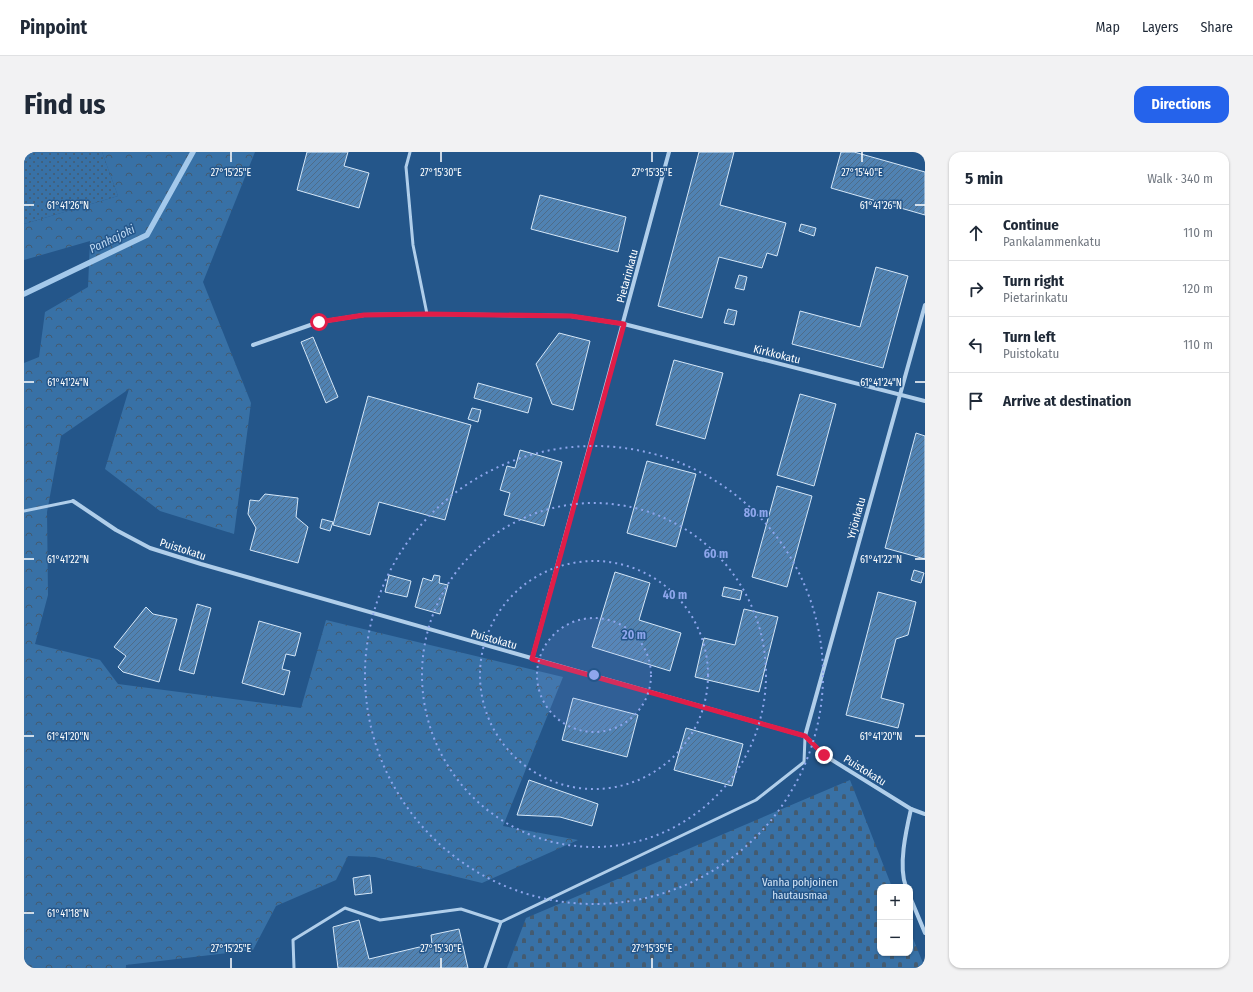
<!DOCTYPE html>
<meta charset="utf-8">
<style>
:root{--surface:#fff;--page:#f2f2f3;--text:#1f2937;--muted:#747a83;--line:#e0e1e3;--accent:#2563eb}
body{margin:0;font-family:"Fira Sans Condensed",sans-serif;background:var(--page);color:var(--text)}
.controls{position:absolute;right:12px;bottom:12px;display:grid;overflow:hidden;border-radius:8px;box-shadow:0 1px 3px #0004}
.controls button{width:36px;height:36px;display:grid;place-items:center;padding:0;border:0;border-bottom:1px solid var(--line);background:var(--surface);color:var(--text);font:20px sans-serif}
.stop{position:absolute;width:12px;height:12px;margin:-9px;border:3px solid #e11d48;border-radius:50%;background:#fff}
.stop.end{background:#e11d48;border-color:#fff;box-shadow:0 1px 4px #0008}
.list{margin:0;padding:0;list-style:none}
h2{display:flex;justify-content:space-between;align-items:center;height:52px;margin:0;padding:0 16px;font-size:17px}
h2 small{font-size:13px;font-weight:400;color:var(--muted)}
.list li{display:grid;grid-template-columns:26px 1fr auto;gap:12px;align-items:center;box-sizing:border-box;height:56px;padding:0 16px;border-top:1px solid var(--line)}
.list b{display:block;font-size:15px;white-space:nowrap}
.list p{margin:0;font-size:13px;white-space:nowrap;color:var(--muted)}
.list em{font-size:13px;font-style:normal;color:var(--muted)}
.icon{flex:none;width:22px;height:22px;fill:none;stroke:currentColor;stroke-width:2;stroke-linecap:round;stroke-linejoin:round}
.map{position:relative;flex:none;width:901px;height:816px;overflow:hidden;border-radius:12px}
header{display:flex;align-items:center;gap:24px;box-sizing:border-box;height:56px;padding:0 20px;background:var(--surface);border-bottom:1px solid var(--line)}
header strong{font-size:19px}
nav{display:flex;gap:22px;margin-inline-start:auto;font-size:14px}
.intro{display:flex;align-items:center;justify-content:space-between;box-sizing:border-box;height:96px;padding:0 24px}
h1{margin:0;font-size:28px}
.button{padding:10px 18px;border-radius:12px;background:var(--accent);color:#fff;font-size:14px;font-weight:700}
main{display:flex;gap:24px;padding:0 24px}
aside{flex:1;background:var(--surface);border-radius:12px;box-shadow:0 1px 3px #0004}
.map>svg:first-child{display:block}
.forest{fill:url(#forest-crowns)}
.cemetery{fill:url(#cemetery-stones)}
.park{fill:url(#park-dots)}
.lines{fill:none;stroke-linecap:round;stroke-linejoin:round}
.stream{stroke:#a4c9eb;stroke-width:5.5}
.building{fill:url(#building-hatch);stroke:#d5e7f8}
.service{stroke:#b0ceea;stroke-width:3}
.minor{stroke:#b0ceea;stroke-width:4}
.route{stroke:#e11d48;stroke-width:5}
.ticks{fill:none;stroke:#fff;stroke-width:1.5}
.ring{fill:none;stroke:#8ea6ec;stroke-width:2;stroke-dasharray:2 4}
.labels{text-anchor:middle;stroke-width:3;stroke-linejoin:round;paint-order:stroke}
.street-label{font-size:11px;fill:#fff;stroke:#24568a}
.park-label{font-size:11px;fill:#d5e7f8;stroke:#24568a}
.water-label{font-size:12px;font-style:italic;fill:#bcd7f1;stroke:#24568a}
.ticks-label{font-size:10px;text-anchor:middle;fill:#fff;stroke:#24568a;stroke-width:3;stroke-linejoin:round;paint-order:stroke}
.centre{fill:#8ea6ec;stroke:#24568a;stroke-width:2}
.ring-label{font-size:12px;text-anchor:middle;font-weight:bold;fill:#8ea6ec;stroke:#24568a;stroke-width:3;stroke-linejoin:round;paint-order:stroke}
</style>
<header>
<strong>Pinpoint</strong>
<nav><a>Map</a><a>Layers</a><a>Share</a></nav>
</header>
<div class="intro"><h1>Find us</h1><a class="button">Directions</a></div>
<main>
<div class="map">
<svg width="901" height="816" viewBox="0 0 901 816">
<defs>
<pattern id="forest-crowns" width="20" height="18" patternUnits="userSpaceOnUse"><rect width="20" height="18" fill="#3871a6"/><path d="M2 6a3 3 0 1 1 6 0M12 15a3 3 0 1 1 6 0" fill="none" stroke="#445b70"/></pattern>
<pattern id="cemetery-stones" width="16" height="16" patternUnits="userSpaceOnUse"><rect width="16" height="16" fill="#3871a6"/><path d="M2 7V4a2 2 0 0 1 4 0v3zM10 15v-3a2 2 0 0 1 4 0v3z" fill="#445b70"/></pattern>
<pattern id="park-dots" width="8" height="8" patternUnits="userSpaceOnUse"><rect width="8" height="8" fill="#3871a6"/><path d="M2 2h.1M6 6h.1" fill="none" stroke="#445b70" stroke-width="1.8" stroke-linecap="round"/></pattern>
<pattern id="building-hatch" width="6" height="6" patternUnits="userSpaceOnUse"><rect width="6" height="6" fill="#5082b2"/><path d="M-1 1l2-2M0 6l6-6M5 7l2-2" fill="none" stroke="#4e6c89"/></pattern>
</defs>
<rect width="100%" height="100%" fill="#24568a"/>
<path class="forest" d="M78,0H231L179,130L227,251L210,382L136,359L81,317L105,237L37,284L23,360L24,443L11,492L76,508L94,532L277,556L302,468L539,525L479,674L554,688L458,731L351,705L324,704L312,728L252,754L229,798L102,813V816H0V211L15,205L21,160L64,135L66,89L0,108V72L94,44Z"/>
<path class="cemetery" d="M826,628L868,735H856V801H886V779L901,816H483L502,766Z"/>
<path class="park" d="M0,0H78L94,44L0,72Z"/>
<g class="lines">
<path class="stream" d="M0,142L123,83L169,0"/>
</g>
<g class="building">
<path d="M283,0H324L320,14L345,21L335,56L273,38Z"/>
<path d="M675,0H710L696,53L762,71L753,104L743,101L738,116L695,105L678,166L634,154Z"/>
<path d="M817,0H830L901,20V63L807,36Z"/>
<path d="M516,43L602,65L594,100L507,77Z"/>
<path d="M777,72L792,76L790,84L775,79Z"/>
<path d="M852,115L884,124L859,216L768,192L776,159L836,175Z"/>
<path d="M715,123L723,125L720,138L711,136Z"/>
<path d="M704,157L713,159L710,173L700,171Z"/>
<path d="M535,181L566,189L549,258L528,252L512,212Z"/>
<path d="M289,185L314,245L302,251L277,190Z"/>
<path d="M650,208L699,221L681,287L632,273Z"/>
<path d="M454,231L508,246L504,261L450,246Z"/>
<path d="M776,242L812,252L790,334L753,323Z"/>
<path d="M344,244L447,273L421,368L355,350L346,383L309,373Z"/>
<path d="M448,256L457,258L454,270L444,267Z"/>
<path d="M892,281L901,284V407L861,396Z"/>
<path d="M496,298L538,310L520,374L480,363L486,341L476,338L483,314L491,316Z"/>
<path d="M623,309L672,322L652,395L603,381Z"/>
<path d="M753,334L788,344L763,435L728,425Z"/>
<path d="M241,342L274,346L272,365L284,375L274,411L226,398L232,376L224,362L226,348L235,349Z"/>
<path d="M298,367L309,370L306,379L296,376Z"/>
<path d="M890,418L900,421L897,431L887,428Z"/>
<path d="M591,420L626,431L615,468L657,481L646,519L568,495Z"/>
<path d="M365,423L387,429L383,445L361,440Z"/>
<path d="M410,423L416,424L415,431L424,433L416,462L391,455L399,426L408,429Z"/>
<path d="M700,435L718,439L716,448L698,444Z"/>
<path d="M854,440L892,450L884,483L872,487L857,546L880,552L874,576L822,563Z"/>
<path d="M173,452L187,456L170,522L155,518Z"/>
<path d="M122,455L129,462L153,467L135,530L99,520L94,515L102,504L90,495Z"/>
<path d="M720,457L754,465L735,540L671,525L680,486L711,493Z"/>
<path d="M235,469L277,481L271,504L262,502L258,517L266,519L260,543L218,531Z"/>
<path d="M549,546L614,563L603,605L538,588Z"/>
<path d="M662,576L719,592L708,634L650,618Z"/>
<path d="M505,628L574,652L568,674L536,665L493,663Z"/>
<path d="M346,723L348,741L331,743L329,726Z"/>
<path d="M335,768L345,807L408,792L407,783L435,777L444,816H314L309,775Z"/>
</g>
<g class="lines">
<g class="service">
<path d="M386,0L382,15L389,93L403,162"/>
<path d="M0,359L49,349"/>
<path d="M270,816L269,788L321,756L356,768L437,757L477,770"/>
<path d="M461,816L477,770L732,648L780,610L781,585"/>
</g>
<g class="minor">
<path d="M229,193L295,170L340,163L403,162L547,164L600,172L901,249"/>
<path d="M49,349L92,378L126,396L177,412L781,584L800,603L887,657L901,662"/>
<path d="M508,507L645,0"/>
<path d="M781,584L901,153"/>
<path d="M882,735C874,714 882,679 887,657"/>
<path d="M886,745L901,781"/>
</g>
</g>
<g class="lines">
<path class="route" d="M295,170L340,163L403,162L547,164L600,172L508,507L781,584L800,603"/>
</g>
<path class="ticks" d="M207,0V10M417,0V10M628,0V10M838,0V10M0,53H10M891,53H901M0,230H10M891,230H901M0,407H10M891,407H901M0,584H10M891,584H901M0,761H10M207,806V816M417,806V816M628,806V816"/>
<circle cx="570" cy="523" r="57" fill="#8ea6ec" fill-opacity=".12"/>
<g class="ring">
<circle cx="570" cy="523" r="57"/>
<circle cx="570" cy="523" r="114"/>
<circle cx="570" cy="523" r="172"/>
<circle cx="570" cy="523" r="229"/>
</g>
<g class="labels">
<g class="street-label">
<text transform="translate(603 124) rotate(-75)" y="4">Pietarinkatu</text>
<text transform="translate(753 202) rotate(14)" y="4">Kirkkokatu</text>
<text transform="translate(832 366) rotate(-75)" y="4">Yrjönkatu</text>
<text transform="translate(159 397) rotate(18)" y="4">Puistokatu</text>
<text transform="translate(470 487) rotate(16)" y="4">Puistokatu</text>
<text transform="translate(841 618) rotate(32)" y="4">Puistokatu</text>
</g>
<g class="park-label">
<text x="776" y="734">Vanha pohjoinen<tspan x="776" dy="13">hautausmaa</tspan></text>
</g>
<g class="water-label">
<text transform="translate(88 87) rotate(-26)" y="4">Pankajoki</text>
</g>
</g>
<g class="ticks-label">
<text x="207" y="24">27°15'25"E</text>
<text x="417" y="24">27°15'30"E</text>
<text x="628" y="24">27°15'35"E</text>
<text x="838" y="24">27°15'40"E</text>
<text x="44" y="57">61°41'26"N</text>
<text x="857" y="57">61°41'26"N</text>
<text x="44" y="234">61°41'24"N</text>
<text x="857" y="234">61°41'24"N</text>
<text x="44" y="411">61°41'22"N</text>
<text x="857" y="411">61°41'22"N</text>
<text x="44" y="588">61°41'20"N</text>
<text x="857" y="588">61°41'20"N</text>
<text x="44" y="765">61°41'18"N</text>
<text x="207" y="800">27°15'25"E</text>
<text x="417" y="800">27°15'30"E</text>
<text x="628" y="800">27°15'35"E</text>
</g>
<circle cx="570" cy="523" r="6" class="centre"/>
<g class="ring-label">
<text x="732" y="365">80 m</text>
<text x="692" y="406">60 m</text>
<text x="651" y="447">40 m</text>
<text x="610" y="487">20 m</text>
</g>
</svg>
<div class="controls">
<button>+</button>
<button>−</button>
</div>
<div class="stop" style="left:295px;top:170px"></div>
<div class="stop end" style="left:800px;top:603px"></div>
</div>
<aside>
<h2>5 min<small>Walk · 340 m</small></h2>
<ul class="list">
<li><svg class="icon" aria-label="ahead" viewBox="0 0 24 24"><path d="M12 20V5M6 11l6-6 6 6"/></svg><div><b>Continue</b><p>Pankalammenkatu</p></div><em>110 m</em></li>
<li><svg class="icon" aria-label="right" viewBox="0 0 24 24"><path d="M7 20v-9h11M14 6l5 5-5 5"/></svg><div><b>Turn right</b><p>Pietarinkatu</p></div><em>120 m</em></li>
<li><svg class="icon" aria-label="left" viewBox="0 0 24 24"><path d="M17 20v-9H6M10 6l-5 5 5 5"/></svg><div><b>Turn left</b><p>Puistokatu</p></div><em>110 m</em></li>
<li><svg class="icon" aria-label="arrive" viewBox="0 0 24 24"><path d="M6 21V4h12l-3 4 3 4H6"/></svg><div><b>Arrive at destination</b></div></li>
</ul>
</aside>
</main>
